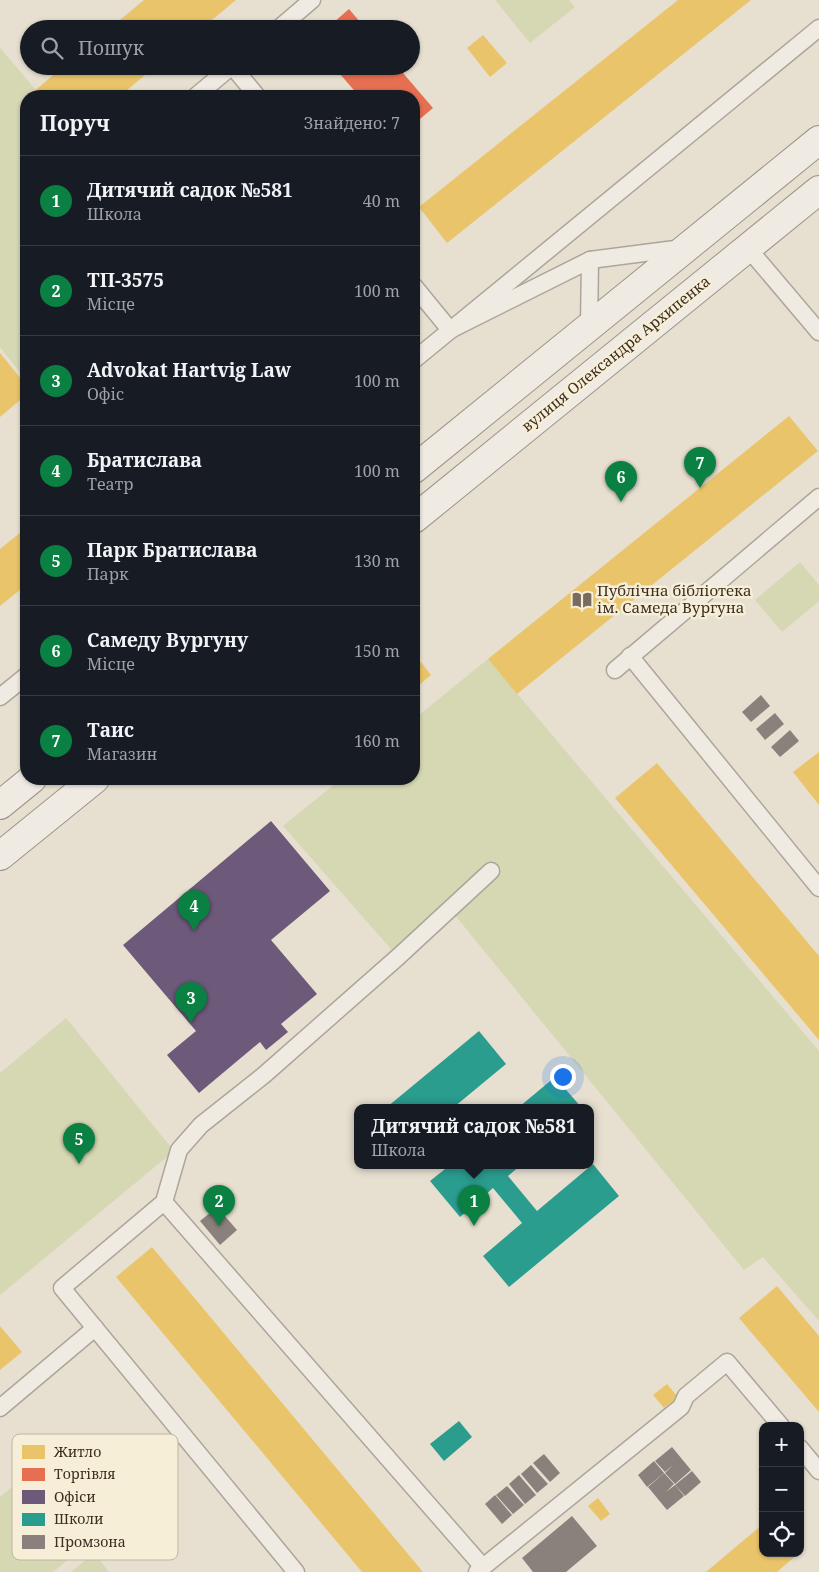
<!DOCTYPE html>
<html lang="uk">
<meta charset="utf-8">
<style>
:root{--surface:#171b24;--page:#242831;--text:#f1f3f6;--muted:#9ea1a6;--line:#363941;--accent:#0b8043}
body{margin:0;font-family:"Noto Serif",serif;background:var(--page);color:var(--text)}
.controls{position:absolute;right:15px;bottom:15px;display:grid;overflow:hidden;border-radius:10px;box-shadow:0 1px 4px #0004}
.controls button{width:45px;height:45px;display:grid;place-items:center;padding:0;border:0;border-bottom:1px solid var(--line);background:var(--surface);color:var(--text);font:25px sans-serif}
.you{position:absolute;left:562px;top:1076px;width:18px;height:18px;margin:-12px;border:4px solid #fff;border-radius:50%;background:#1a73e8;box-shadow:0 0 0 8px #1a73e833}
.badge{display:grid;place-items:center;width:32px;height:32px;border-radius:50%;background:var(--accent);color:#fff;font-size:16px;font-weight:700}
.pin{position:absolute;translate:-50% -41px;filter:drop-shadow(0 1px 2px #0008)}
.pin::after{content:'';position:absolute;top:26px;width:18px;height:15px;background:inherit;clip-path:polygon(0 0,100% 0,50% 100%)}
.popup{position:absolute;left:354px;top:1104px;width:240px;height:65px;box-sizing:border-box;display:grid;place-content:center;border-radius:10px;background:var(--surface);filter:drop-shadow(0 1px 4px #0005);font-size:16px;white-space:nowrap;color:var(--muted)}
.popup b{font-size:19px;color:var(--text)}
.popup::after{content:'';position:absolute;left:50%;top:100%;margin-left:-10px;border:10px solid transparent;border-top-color:var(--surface)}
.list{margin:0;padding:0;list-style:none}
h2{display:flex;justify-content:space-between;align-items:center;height:65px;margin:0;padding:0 20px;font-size:21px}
h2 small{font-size:16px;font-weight:400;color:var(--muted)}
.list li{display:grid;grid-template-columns:32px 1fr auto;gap:15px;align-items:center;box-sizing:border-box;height:90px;padding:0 20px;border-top:1px solid var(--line)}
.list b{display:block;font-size:19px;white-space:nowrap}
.list p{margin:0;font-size:16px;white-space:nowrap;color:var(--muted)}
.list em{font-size:16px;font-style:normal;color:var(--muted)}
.icon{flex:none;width:28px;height:28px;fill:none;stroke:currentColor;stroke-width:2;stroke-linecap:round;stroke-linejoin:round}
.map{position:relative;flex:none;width:819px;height:1572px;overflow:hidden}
.search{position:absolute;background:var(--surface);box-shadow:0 1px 4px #0004;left:20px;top:20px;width:400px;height:55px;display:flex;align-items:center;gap:12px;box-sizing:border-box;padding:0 18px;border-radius:28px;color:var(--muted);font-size:19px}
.panel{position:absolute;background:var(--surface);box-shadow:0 1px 4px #0004;left:20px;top:90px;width:400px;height:695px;border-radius:20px}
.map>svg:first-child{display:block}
.green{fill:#d6d7b3}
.homes{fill:#e9c46a}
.shops{fill:#e76f51}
.offices{fill:#6d597a}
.schools{fill:#2a9d8f}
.industry{fill:#8a817c}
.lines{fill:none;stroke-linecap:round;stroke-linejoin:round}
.lane-casing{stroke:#ada599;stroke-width:19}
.secondary-casing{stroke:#9c958a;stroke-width:30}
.lane{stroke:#efebe3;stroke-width:16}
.secondary{stroke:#efebe3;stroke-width:28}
.labels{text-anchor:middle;stroke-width:5;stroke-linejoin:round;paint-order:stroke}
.street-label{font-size:15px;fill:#3d2e20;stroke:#f7eed8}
.poi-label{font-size:15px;fill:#3d2e20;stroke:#f7eed8;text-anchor:start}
.key{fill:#f7eed8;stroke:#bfb4a1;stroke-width:1}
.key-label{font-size:14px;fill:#3d2e20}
</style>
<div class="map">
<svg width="819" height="1572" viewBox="0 0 819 1572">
<rect width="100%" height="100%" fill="#e7e0d1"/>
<g class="green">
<path d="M495,0H569L575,7L530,43Z"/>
<path d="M0,48L41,96H26V380L0,347Z"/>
<path d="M800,562L819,585V601L782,632L755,600Z"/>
<path d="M488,659L819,1051V1321L763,1257L744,1270L450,909L398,957L283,826L341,779H414V719Z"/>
<path d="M66,1018L174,1151L0,1295V1073Z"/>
<path d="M23,1478L82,1548L53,1572H0V1497Z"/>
<path d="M94,1553L109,1572H71Z"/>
</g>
<g class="homes">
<path d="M144,0H236L201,29H109Z"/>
<path d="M678,0H751L447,243L419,207Z"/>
<path d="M483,35L507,63L490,77L467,48Z"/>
<path d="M64,66H156L120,96H35L32,93Z"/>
<path d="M0,353L26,385V395L0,417Z"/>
<path d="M789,416L818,451L517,694L488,659Z"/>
<path d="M26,528V585L0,606V549Z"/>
<path d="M421,662L431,675L418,686L414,682V668Z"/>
<path d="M819,752V805L793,772Z"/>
<path d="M657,763L819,956V1040L615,798Z"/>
<path d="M152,1247L423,1572H362L116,1277Z"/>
<path d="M777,1286L819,1336V1412L739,1318Z"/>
<path d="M0,1326L22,1352L0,1370Z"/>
<path d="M667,1384L678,1397L664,1408L653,1395Z"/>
<path d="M598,1498L610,1514L601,1521L588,1506Z"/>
<path d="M763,1524V1553H799L777,1572H706Z"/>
</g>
<g class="shops">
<path d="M349,9L366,29H326Z"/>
<path d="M333,66H397L433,108L414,124V96H359Z"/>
</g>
<path class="offices" d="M271,821L330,891L271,940L317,994L281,1024L288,1032L266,1050L260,1042L199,1093L167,1055L196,1031L123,945Z"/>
<g class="schools">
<path d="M479,1031L506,1064L454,1107H387Z"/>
<path d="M555,1077L581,1107H519Z"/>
<path d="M593,1164L619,1196L509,1287L483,1256L522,1223L493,1188L460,1217L430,1181L450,1165H521L508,1176L537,1211Z"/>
<path d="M459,1421L472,1437L444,1461L430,1444Z"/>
</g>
<g class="industry">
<path d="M761,695L770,706L751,722L742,712Z"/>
<path d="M775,713L784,724L765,740L756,729Z"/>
<path d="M790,730L799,741L780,757L771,747Z"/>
<path d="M217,1207L237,1230L220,1245L200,1221Z"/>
<path d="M672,1447L691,1470L675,1484L665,1473L673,1465L665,1472L655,1461Z"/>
<path d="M544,1454L560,1473L550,1482L533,1463Z"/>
<path d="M654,1461L664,1473L647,1487L638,1475Z"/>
<path d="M531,1465L548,1484L537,1493L521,1474Z"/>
<path d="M692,1471L701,1482L685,1496L675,1485Z"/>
<path d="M664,1473L674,1484L666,1492L675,1485L684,1496L667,1510L648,1487Z"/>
<path d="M519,1475L536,1495L525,1504L509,1484Z"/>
<path d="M507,1486L524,1505L513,1514L496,1495Z"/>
<path d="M495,1495L512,1515L502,1524L485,1504Z"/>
<path d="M572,1516L597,1546L566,1572H533L522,1558Z"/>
</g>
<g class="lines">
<defs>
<g id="lane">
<path d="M278,29L312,0"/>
<path d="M232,66L257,96"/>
<path d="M196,96L232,66"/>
<path d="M747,247L819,332"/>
<path d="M414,286L450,330L590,260L683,248"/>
<path d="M589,326L590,260"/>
<path d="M414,360L819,28"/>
<path d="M630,656L819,888"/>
<path d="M615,670L819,497"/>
<path d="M0,697L26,676"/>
<path d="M164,1202L483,1567"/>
<path d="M0,1408L95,1328"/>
<path d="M800,1448L819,1471"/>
<path d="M296,1572L62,1288L164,1202L179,1150L201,1125L264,1075L398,957L491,871"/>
<path d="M477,1572L681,1407L686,1396L727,1362L781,1426"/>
</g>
<g id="secondary">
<path d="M414,469L819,140"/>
<path d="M414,519L819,190"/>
<path d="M0,805L32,779"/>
<path d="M0,856L95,779"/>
</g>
</defs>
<use href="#lane" class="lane-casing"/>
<use href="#secondary" class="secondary-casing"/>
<use href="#lane" class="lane"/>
<use href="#secondary" class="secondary"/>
</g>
<defs>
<symbol id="library-bare" viewBox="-9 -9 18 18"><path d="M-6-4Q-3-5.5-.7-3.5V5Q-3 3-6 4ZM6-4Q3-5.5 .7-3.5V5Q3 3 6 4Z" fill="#786c5e" stroke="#f7eed8" stroke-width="2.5" paint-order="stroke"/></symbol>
</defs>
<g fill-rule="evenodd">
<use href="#library-bare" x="568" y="586" width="28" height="28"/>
</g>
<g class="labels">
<g class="street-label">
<text transform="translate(616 354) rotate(-39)" y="5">вулиця Олександра Архипенка</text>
</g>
<g class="poi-label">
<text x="597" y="596">Публічна бібліотека<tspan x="597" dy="17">ім. Самеда Вургуна</tspan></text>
</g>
</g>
<rect x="12" y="1434" width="166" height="126" rx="8" class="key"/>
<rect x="22" y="1445" width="23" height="14" fill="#e9c46a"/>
<rect x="22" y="1468" width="23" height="13" fill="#e76f51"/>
<rect x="22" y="1490" width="23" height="14" fill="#6d597a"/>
<rect x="22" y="1513" width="23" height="13" fill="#2a9d8f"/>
<rect x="22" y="1535" width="23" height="14" fill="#8a817c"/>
<g class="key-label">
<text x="54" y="1457">Житло</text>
<text x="54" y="1479">Торгівля</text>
<text x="54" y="1502">Офіси</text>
<text x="54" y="1524">Школи</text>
<text x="54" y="1547">Промзона</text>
</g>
</svg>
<div class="controls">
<button>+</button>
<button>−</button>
<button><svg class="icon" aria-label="locate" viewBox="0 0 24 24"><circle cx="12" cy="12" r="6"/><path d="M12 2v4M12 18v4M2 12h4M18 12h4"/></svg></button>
</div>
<div class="you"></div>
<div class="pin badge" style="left:474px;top:1226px">1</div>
<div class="popup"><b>Дитячий садок №581</b>Школа</div>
<div class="pin badge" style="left:219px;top:1226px">2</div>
<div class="pin badge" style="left:191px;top:1023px">3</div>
<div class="pin badge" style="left:194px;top:931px">4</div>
<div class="pin badge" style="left:79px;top:1164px">5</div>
<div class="pin badge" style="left:621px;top:502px">6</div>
<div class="pin badge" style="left:700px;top:488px">7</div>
<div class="search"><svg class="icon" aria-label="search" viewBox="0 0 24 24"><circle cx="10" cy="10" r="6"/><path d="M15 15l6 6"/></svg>Пошук</div>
<section class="panel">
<h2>Поруч<small>Знайдено: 7</small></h2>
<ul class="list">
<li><span class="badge">1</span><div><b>Дитячий садок №581</b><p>Школа</p></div><em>40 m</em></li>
<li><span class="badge">2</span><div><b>ТП-3575</b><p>Місце</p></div><em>100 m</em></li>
<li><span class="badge">3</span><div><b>Advokat Hartvig Law</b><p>Офіс</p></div><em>100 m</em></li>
<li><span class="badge">4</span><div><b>Братислава</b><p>Театр</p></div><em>100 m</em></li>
<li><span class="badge">5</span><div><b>Парк Братислава</b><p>Парк</p></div><em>130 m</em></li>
<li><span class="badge">6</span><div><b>Самеду Вургуну</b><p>Місце</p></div><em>150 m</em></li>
<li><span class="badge">7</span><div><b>Таис</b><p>Магазин</p></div><em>160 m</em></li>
</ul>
</section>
</div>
